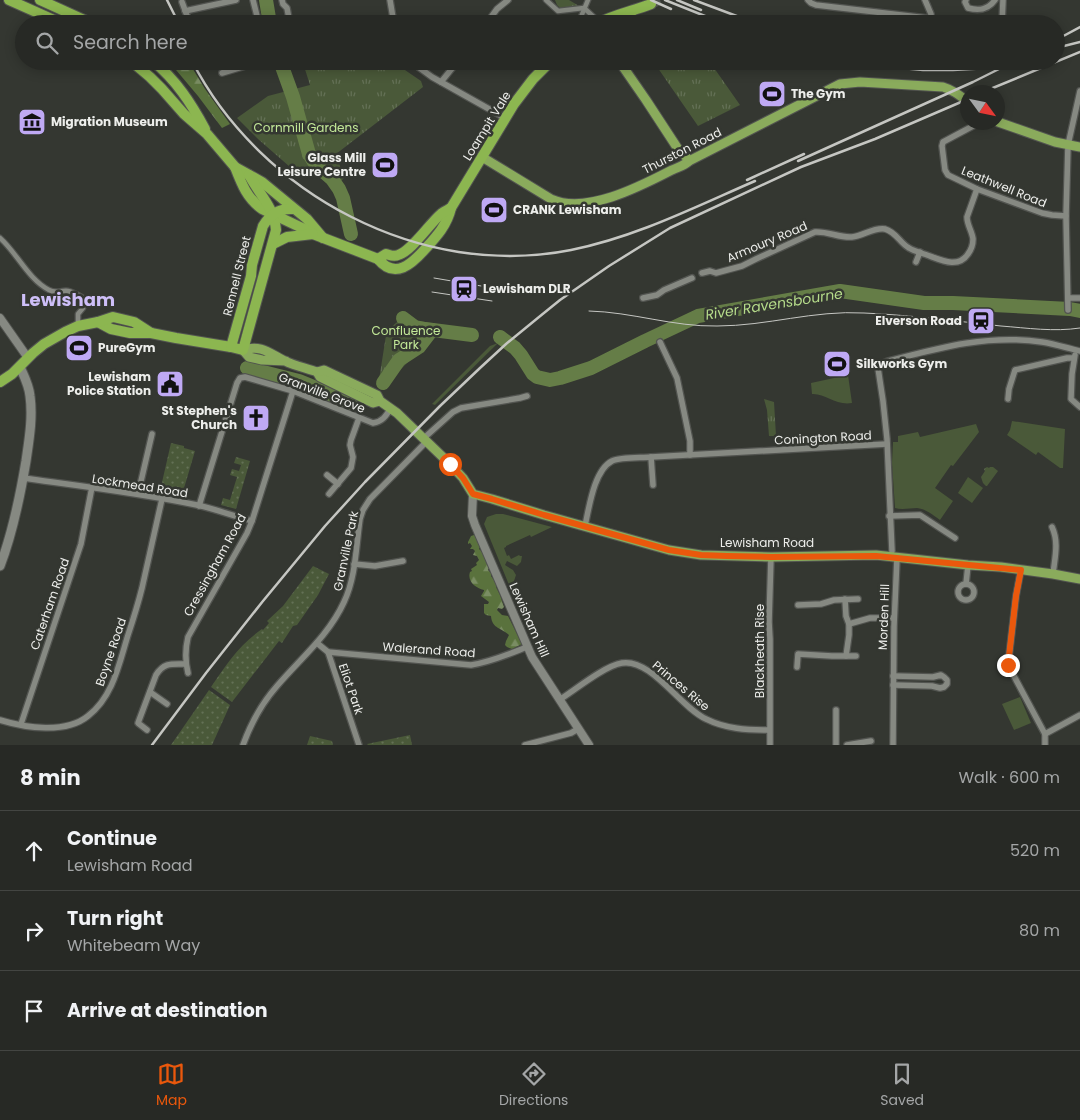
<!DOCTYPE html>
<meta charset="utf-8">
<style>
:root{--surface:#272925;--page:#2f312d;--text:#f1f3f6;--muted:#a4a6a7;--line:#434542;--accent:#ea580c}
body{margin:0;font-family:Poppins,sans-serif;background:var(--page);color:var(--text)}
.compass{position:absolute;left:960px;top:85px;width:45px;height:45px;border-radius:50%;background:var(--surface);box-shadow:0 2px 12px #0003;rotate:123deg}
.stop{position:absolute;width:15px;height:15px;margin:-11px;border:4px solid #ea580c;border-radius:50%;background:#fff}
.stop.end{background:#ea580c;border-color:#fff;box-shadow:0 1px 5px #0008}
.list{margin:0;padding:0;list-style:none}
h2{display:flex;justify-content:space-between;align-items:center;height:65px;margin:0;padding:0 20px;font-size:21px}
h2 small{font-size:16px;font-weight:400;color:var(--muted)}
.list li{display:grid;grid-template-columns:32px 1fr auto;gap:15px;align-items:center;box-sizing:border-box;height:80px;padding:0 20px;border-top:1px solid var(--line)}
.list b{display:block;font-size:19px;white-space:nowrap}
.list p{margin:0;font-size:16px;white-space:nowrap;color:var(--muted)}
.list em{font-size:16px;font-style:normal;color:var(--muted)}
.icon{flex:none;width:28px;height:28px;fill:none;stroke:currentColor;stroke-width:2;stroke-linecap:round;stroke-linejoin:round}
.map{position:relative;flex:none;width:1080px;height:745px;overflow:hidden}
.search{position:absolute;background:var(--surface);box-shadow:0 2px 12px #0003;left:15px;right:15px;top:15px;height:55px;display:flex;align-items:center;gap:12px;box-sizing:border-box;padding:0 18px;border-radius:28px;color:var(--muted);font-size:19px}
.sheet{height:305px;background:var(--surface)}
nav{display:flex;justify-content:space-around;align-items:center;box-sizing:border-box;height:70px;border-top:1px solid var(--line);background:var(--surface);font-size:14px;color:var(--muted)}
nav a{display:grid;justify-items:center;gap:2px}
nav .on{color:var(--accent)}
.map>svg:first-child{display:block}
.grass{fill:#4a5939}
.forest{fill:url(#forest-firs)}
.park{fill:url(#park-tufts)}
.garden{fill:url(#garden-dots)}
.lines{fill:none;stroke-linecap:round;stroke-linejoin:round}
.river{stroke:#657d47;stroke-width:14}
.trunk-tunnel{stroke:#50524d;stroke-width:10;stroke-dasharray:10 5;stroke-linecap:butt}
.pedestrian-casing{stroke:#525450;stroke-width:7}
.minor-casing{stroke:#525450;stroke-width:8}
.tertiary-casing{stroke:#525450;stroke-width:10}
.secondary-casing{stroke:#525450;stroke-width:11}
.primary-casing{stroke:#525450;stroke-width:11}
.trunk-casing{stroke:#525450;stroke-width:12}
.pedestrian{stroke:#868982;stroke-width:4.5}
.minor{stroke:#868982;stroke-width:5.5}
.tertiary{stroke:#868982;stroke-width:8}
.secondary{stroke:#868982;stroke-width:9}
.primary{stroke:#8aab5c;stroke-width:9}
.trunk{stroke:#8cb650;stroke-width:10}
.tram{stroke:#c5c6c2;stroke-width:1}
.rail{stroke:#c5c6c2;stroke-width:2.5}
.route{stroke:#ea580c;stroke-width:6}
.labels{text-anchor:middle;stroke-width:5;stroke-linejoin:round;paint-order:stroke}
.poi-label{font-size:12px;font-weight:bold;fill:#edeeeb;stroke:#343731;text-anchor:start}
.street-label{font-size:12px;fill:#edeeeb;stroke:#343731}
.park-label{font-size:12px;fill:#c3e998;stroke:#343731}
.water-label{font-size:14px;font-style:italic;fill:#b5db8a;stroke:#343731}
.district-label{font-size:18px;font-weight:bold;fill:#cebff8;stroke:#343731}
</style>
<div class="map">
<svg width="1080" height="745" viewBox="0 0 1080 745">
<defs>
<pattern id="forest-firs" width="22" height="20" patternUnits="userSpaceOnUse" patternTransform="scale(1.25)"><rect width="22" height="20" fill="#5a723d"/><path d="M5 1l3.5 6h-7zM16 11l3.5 6h-7z" fill="#7a8d63"/></pattern>
<pattern id="park-tufts" width="24" height="20" patternUnits="userSpaceOnUse" patternTransform="scale(1.25)"><rect width="24" height="20" fill="#4a5939"/><path d="M3 7l-1-3M5 7V3M7 7l1-3M15 17l-1-3M17 17v-4M19 17l1-3" fill="none" stroke="#647156"/></pattern>
<pattern id="garden-dots" width="8" height="8" patternUnits="userSpaceOnUse" patternTransform="scale(1.25)"><rect width="8" height="8" fill="#4a5939"/><path d="M2 2h.1M6 6h.1" fill="none" stroke="#647156" stroke-width="1.8" stroke-linecap="round"/></pattern>
</defs>
<rect width="100%" height="100%" fill="#343731"/>
<g class="grass">
<path d="M498,343L435,405L432,404L490,346Z"/>
<path d="M848,375L852,403C836,406 825,393 812,394L811,383Z"/>
<path d="M1012,421L1065,429L1063,468H1060L1038,452L1036,455L1007,435L1010,430Z"/>
<path d="M976,424L979,432L953,466L951,465L935,488L953,501L940,520C933,515 926,509 917,508C910,508 902,510 895,508L892,463L893,442H898V436L918,432L920,437Z"/>
<path d="M968,477L983,488L972,503L958,493Z"/>
<path d="M496,514H503L552,527L531,537L530,535L506,546V547L504,548L507,556L509,555L511,559L519,555L520,556H522L521,562L517,566L507,561L505,565L513,570L516,575L513,584L515,589L512,592L484,524L487,517Z"/>
<path d="M1020,697L1031,723L1014,730L1002,704Z"/>
</g>
<g class="forest">
<path d="M166,61H188L205,89L230,124L222,128L198,96L171,64Z"/>
<path d="M474,535L476,536L480,546L479,549C483,552 486,559 487,564L490,565L488,570L491,573V576L496,583V587L500,595L504,607L502,609L498,608L497,610L502,615L508,616L522,644L512,649L507,647L505,645L506,641L509,635C502,628 492,629 491,616L486,615L484,613V604H488L489,602L481,596L484,591V590C475,588 467,581 470,572L472,571L471,569L477,565L476,563L479,560L477,556L473,555L475,551L473,549H470L472,546L470,543L468,544V542L471,536Z"/>
</g>
<g class="park">
<path d="M555,0H569L579,6L578,7L561,9L557,5Z"/>
<path d="M309,61H395L402,68L421,81L423,87L336,154L344,178L340,182L316,176L298,174L258,139L237,118L268,96L310,85L303,63Z"/>
<path d="M653,61H718L712,65L740,105L698,126Z"/>
<path d="M402,318L437,324L435,335L385,385L379,380L387,329L389,330L390,328Z"/>
<path d="M764,399L774,402L776,436H769L767,410Z"/>
<path d="M987,467L989,468L990,467H993L998,471L987,486H986L983,483L981,477L985,471L984,469Z"/>
</g>
<g class="garden">
<path d="M171,443L184,446V448L195,451L182,495L160,491Z"/>
<path d="M236,457L250,461L236,509L221,505L223,498L230,500L237,477L230,475L232,469L239,471L241,465L234,463Z"/>
<path d="M313,566L329,574L318,595L297,625L293,626L282,643L279,641L232,702L211,687C227,664 238,646 262,629L263,630L269,623L267,621L283,606Z"/>
<path d="M209,690L230,705L212,745H171Z"/>
<path d="M410,735L412,745H368L367,744Z"/>
<path d="M310,736L332,741L333,745H307Z"/>
</g>
<g class="lines">
<g class="river">
<path d="M266,0L270,24"/>
<path d="M280,61L293,97L309,154L316,165L332,179L339,189L343,198L351,234"/>
<path d="M403,318L415,327L425,329L472,335"/>
<path d="M500,337L515,348L521,355L533,374L537,377L550,380L560,378L591,368L645,341L698,316L840,291L924,303H953L1070,309L1080,311"/>
<path d="M247,368L299,381L316,388L352,404"/>
<path d="M383,383L399,360L419,347L432,330"/>
</g>
<path class="trunk-tunnel" d="M651,4L660,0"/>
<defs>
<g id="pedestrian">
<path d="M546,0L558,11L584,8L597,20"/>
<path d="M578,24L588,0"/>
<path d="M0,238C17,253 28,279 49,290C56,294 61,290 68,291C73,292 78,295 83,298L85,303L83,308L78,314V325"/>
</g>
<g id="minor">
<path d="M253,0L259,24"/>
<path d="M282,0L283,4L287,8L290,24"/>
<path d="M390,0L394,24"/>
<path d="M808,0L811,3L816,5L927,18L931,17V14L925,0"/>
<path d="M966,0L965,2L968,8C979,11 988,10 995,0"/>
<path d="M182,2L189,21"/>
<path d="M185,11L236,0"/>
<path d="M372,24L393,18"/>
<path d="M486,24L497,9L508,0"/>
<path d="M1002,24L1003,0"/>
<path d="M410,61L432,77L505,118"/>
<path d="M222,73L262,61"/>
<path d="M441,82L458,61"/>
<path d="M977,122L973,126L943,142L942,146L945,170L948,175L977,189L1042,213L1052,215L1066,216"/>
<path d="M916,262L920,252"/>
<path d="M702,273L710,271L716,273L742,266L756,259L815,232C828,231 839,238 852,237C863,236 874,227 885,229C896,232 900,243 909,248C914,251 921,253 927,255C941,260 958,269 968,254C971,250 973,244 973,239C972,231 967,225 967,217L977,189"/>
<path d="M643,298L657,295L664,290L692,278"/>
<path d="M1068,298H1080"/>
<path d="M1068,310L1066,216L1068,145L1080,91"/>
<path d="M660,342L677,378L690,441V455"/>
<path d="M1075,355L1072,374L1071,399L1080,407"/>
<path d="M1008,399L1009,389L1015,370L1067,358H1074"/>
<path d="M424,438L453,412L461,408L520,398L527,396"/>
<path d="M651,457L653,485"/>
<path d="M327,475L338,484"/>
<path d="M23,478C81,486 140,493 197,505C215,509 234,516 252,521"/>
<path d="M138,494L152,434"/>
<path d="M329,494L351,468L353,457L350,445L351,440L359,418"/>
<path d="M199,506L237,383L240,378L245,377L293,391L373,423C382,422 386,416 391,408"/>
<path d="M889,516L920,515L955,538"/>
<path d="M585,526C589,508 594,470 612,461C621,457 641,458 651,457L887,444"/>
<path d="M1052,527C1059,542 1055,557 1053,574"/>
<path d="M892,551L887,439L883,401L878,368L885,362C938,348 987,334 1042,342C1055,344 1067,348 1080,351"/>
<path d="M354,564L375,566L403,561"/>
<path d="M1021,569L1016,596L1008,665L1045,734V745"/>
<circle cx="966" cy="592" r="8"/>
<path d="M966,584L968,565"/>
<path d="M845,599L846,616L849,624V635L846,656"/>
<path d="M798,605L821,604L834,600L858,599"/>
<path d="M849,624L870,618H894"/>
<path d="M317,643L328,652L359,745"/>
<path d="M328,652L471,665C491,662 509,654 527,647"/>
<path d="M797,667L798,654L832,656H856"/>
<path d="M188,673C185,661 185,650 188,637L247,533L252,521L293,391"/>
<path d="M893,685L932,686L940,688L944,687L947,684V680L944,677L941,675L933,677L893,676"/>
<path d="M150,692L167,704"/>
<path d="M559,700C575,690 604,666 622,663C651,658 680,707 706,719C726,729 747,730 769,730"/>
<path d="M0,720C26,728 66,734 88,716C113,697 119,664 128,635C133,620 138,604 142,588C149,558 155,529 162,499"/>
<path d="M21,724L81,544L92,487"/>
<path d="M147,730L138,723L156,675C164,662 172,664 186,664"/>
<path d="M1045,734L1080,715"/>
<path d="M243,745C251,723 262,703 277,686C301,658 329,635 344,602C356,577 356,546 360,519L363,510L370,499L427,441"/>
<path d="M525,745L571,733L578,729"/>
<path d="M770,745V639L769,622L771,557"/>
<path d="M836,745V710"/>
<path d="M847,745L871,741"/>
<path d="M893,745L894,626L897,558"/>
</g>
<g id="tertiary">
<path d="M0,318L28,358"/>
<path d="M473,494L472,516L475,525L532,657L589,745"/>
</g>
<path id="secondary" d="M0,566C13,532 20,497 26,461C29,440 33,418 30,396C29,385 24,376 20,367"/>
<g id="primary">
<path d="M619,61L646,100L680,152L683,153L689,161"/>
<path d="M998,122L1055,142L1080,147"/>
<path d="M482,157L551,199C586,215 641,186 672,170C678,167 684,166 689,161L840,84L860,82L943,87C953,90 959,95 968,102"/>
<path d="M286,361L262,360L249,357L243,350C262,344 270,354 285,361C295,366 306,368 317,372L320,377L373,403L380,401"/>
<path d="M317,372L324,370L377,395L380,401L397,413L450,464L463,478L473,494L492,499L544,515L669,550L701,555L771,557L876,555L968,565L1001,567L1053,574L1080,579"/>
</g>
<g id="trunk">
<path d="M9,0L63,24"/>
<path d="M40,0L93,24"/>
<path d="M596,24C613,15 633,11 651,4"/>
<path d="M617,24L631,13"/>
<path d="M131,61L150,77L162,89L184,114L207,134L235,167L262,182L307,219L323,238"/>
<path d="M153,61C176,80 191,103 205,129"/>
<path d="M235,167C242,185 247,198 262,209L300,227L313,234L378,259"/>
<path d="M273,244L287,237L313,234"/>
<path d="M378,259C395,280 412,264 426,248C437,236 447,225 451,208L514,104L533,79L551,61"/>
<path d="M378,259L386,254C390,255 394,257 398,255C411,252 430,223 441,214C443,212 448,210 451,208"/>
<path d="M98,322L111,329L130,333H151L176,338L231,347L243,350L276,230C274,207 259,194 249,175"/>
<path d="M231,347L251,276L252,265L263,226C270,214 280,208 293,209"/>
<path d="M0,382L12,374L33,353L44,344L65,332L78,326L98,322L113,317L134,322L151,333"/>
</g>
</defs>
<use href="#pedestrian" class="pedestrian-casing"/>
<use href="#minor" class="minor-casing"/>
<use href="#tertiary" class="tertiary-casing"/>
<use href="#secondary" class="secondary-casing"/>
<use href="#primary" class="primary-casing"/>
<use href="#trunk" class="trunk-casing"/>
<use href="#pedestrian" class="pedestrian"/>
<use href="#minor" class="minor"/>
<use href="#tertiary" class="tertiary"/>
<use href="#secondary" class="secondary"/>
<use href="#primary" class="primary"/>
<use href="#trunk" class="trunk"/>
<g class="tram">
<path d="M434,278L493,288"/>
<path d="M432,292L492,301"/>
<path d="M589,311C632,312 674,327 717,326C767,326 814,310 864,313C910,315 955,321 1001,326C1027,328 1054,332 1080,328"/>
</g>
<g class="rail">
<path d="M167,0L179,24"/>
<path d="M651,0L671,9"/>
<path d="M665,0L725,24"/>
<path d="M677,0L701,10"/>
<path d="M694,0L758,24"/>
<path d="M1056,40L1080,27"/>
<path d="M1056,48L1080,42"/>
<path d="M192,61C261,195 422,280 571,250C636,237 695,207 755,181"/>
<path d="M840,61L868,65L923,70H953L990,68L1045,61"/>
<path d="M983,92L1080,52"/>
<path d="M798,161L973,82L1015,61"/>
<path d="M747,180L804,154"/>
<path d="M152,745L206,673L263,601L325,526L365,482L440,406L480,368L506,344L539,317L560,300L609,266L670,228L801,167L875,139L968,99"/>
</g>
</g>
<g class="lines">
<path class="route" d="M450,464L463,478L473,494L492,499L544,515L669,550L701,555L727,556L771,557L876,556L1021,570L1016,596L1008,665"/>
</g>
<defs>
<symbol id="stadium-square" viewBox="-11 -11 22 22"><rect x="-9" y="-9" width="18" height="18" rx="4" fill="#bfa9f4" stroke="#343731"/><path d="M0-5a6.5 5 0 1 0 0 10a6.5 5 0 1 0 0-10ZM-3.5-1.8h7v3.6h-7Z" fill="#111"/></symbol>
<symbol id="museum-square" viewBox="-11 -11 22 22"><rect x="-9" y="-9" width="18" height="18" rx="4" fill="#bfa9f4" stroke="#343731"/><path d="M0-6L6-3V-2H-6V-3ZM-5-1h2V3h-2ZM-1-1h2V3h-2ZM3-1h2V3H3ZM-6 4H6V6H-6Z" fill="#111"/></symbol>
<symbol id="station-square" viewBox="-11 -11 22 22"><rect x="-9" y="-9" width="18" height="18" rx="4" fill="#bfa9f4" stroke="#343731"/><path d="M-3-6H3Q5-6 5-4V2Q5 4 3 4L4.5 6H3L1.5 4h-3L-3 6H-4.5L-3 4Q-5 4-5 2V-4Q-5-6-3-6ZM-3.5-4v3h7v-3ZM-3.5 1v1.5H-2V1ZM2 1v1.5H3.5V1Z" fill="#111"/></symbol>
<symbol id="civic-square" viewBox="-11 -11 22 22"><rect x="-9" y="-9" width="18" height="18" rx="4" fill="#bfa9f4" stroke="#343731"/><path d="M-.6-6.5H3V-4.5H.6V-3L4-1V1h2V6H-6V1h2V-1L-.6-3ZM-1.2 2.5V6h2.4V2.5Z" fill="#111"/></symbol>
<symbol id="church-square" viewBox="-11 -11 22 22"><rect x="-9" y="-9" width="18" height="18" rx="4" fill="#bfa9f4" stroke="#343731"/><path d="M-1.2-6h2.4v3.5h3.3v2.4h-3.3V6h-2.4V-.1h-3.3v-2.4h3.3Z" fill="#111"/></symbol>
</defs>
<g fill-rule="evenodd">
<use href="#stadium-square" x="756" y="78" width="32" height="32"/>
<use href="#museum-square" x="16" y="106" width="32" height="32"/>
<use href="#stadium-square" x="369" y="149" width="32" height="32"/>
<use href="#stadium-square" x="478" y="194" width="32" height="32"/>
<use href="#station-square" x="448" y="273" width="32" height="32"/>
<use href="#station-square" x="965" y="305" width="32" height="32"/>
<use href="#stadium-square" x="63" y="332" width="32" height="32"/>
<use href="#stadium-square" x="821" y="348" width="32" height="32"/>
<use href="#civic-square" x="154" y="368" width="32" height="32"/>
<use href="#church-square" x="240" y="402" width="32" height="32"/>
</g>
<g class="labels">
<g class="poi-label">
<text x="791" y="98">The Gym</text>
<text x="51" y="126">Migration Museum</text>
<text x="366" y="162" text-anchor="end">Glass Mill<tspan x="366" dy="14">Leisure Centre</tspan></text>
<text x="513" y="214">CRANK Lewisham</text>
<text x="483" y="293">Lewisham DLR</text>
<text x="962" y="325" text-anchor="end">Elverson Road</text>
<text x="98" y="352">PureGym</text>
<text x="856" y="368">Silkworks Gym</text>
<text x="151" y="381" text-anchor="end">Lewisham<tspan x="151" dy="14">Police Station</tspan></text>
<text x="237" y="415" text-anchor="end">St Stephen's<tspan x="237" dy="14">Church</tspan></text>
</g>
<g class="street-label">
<text transform="translate(487 126) rotate(-58)" y="4">Loampit Vale</text>
<text transform="translate(682 151) rotate(-27)" y="4">Thurston Road</text>
<text transform="translate(1004 187) rotate(22)" y="4">Leathwell Road</text>
<text transform="translate(767 242) rotate(-23)" y="4">Armoury Road</text>
<text transform="translate(237 276) rotate(-76)" y="4">Rennell Street</text>
<text transform="translate(322 393) rotate(21)" y="4">Granville Grove</text>
<text transform="translate(823 438) rotate(-3)" y="4">Conington Road</text>
<text transform="translate(140 486) rotate(9)" y="4">Lockmead Road</text>
<text x="767" y="547">Lewisham Road</text>
<text transform="translate(346 551) rotate(-78)" y="4">Granville Park</text>
<text transform="translate(215 565) rotate(-61)" y="4">Cressingham Road</text>
<text transform="translate(50 604) rotate(-71)" y="4">Caterham Road</text>
<text transform="translate(884 617) rotate(-88)" y="4">Morden Hill</text>
<text transform="translate(529 620) rotate(66)" y="4">Lewisham Hill</text>
<text transform="translate(429 650) rotate(4)" y="4">Walerand Road</text>
<text transform="translate(760 651) rotate(-90)" y="4">Blackheath Rise</text>
<text transform="translate(111 652) rotate(-71)" y="4">Boyne Road</text>
<text transform="translate(681 686) rotate(40)" y="4">Princes Rise</text>
<text transform="translate(351 689) rotate(71)" y="4">Eliot Park</text>
</g>
<g class="park-label">
<text x="306" y="132">Cornmill Gardens</text>
<text x="406" y="335">Confluence<tspan x="406" dy="14">Park</tspan></text>
</g>
<g class="water-label">
<text transform="translate(774 304) rotate(-9)" y="5">River Ravensbourne</text>
</g>
<g class="district-label">
<text x="68" y="306">Lewisham</text>
</g>
</g>
</svg>
<svg class="compass" viewBox="-18 -18 36 36"><path d="M0-13l5 13h-10z" fill="#e53935"/><path d="M0 13l5-13h-10z" fill="#a4a6a7"/></svg>
<div class="stop" style="left:450px;top:464px"></div>
<div class="stop end" style="left:1008px;top:665px"></div>
<div class="search"><svg class="icon" aria-label="search" viewBox="0 0 24 24"><circle cx="10" cy="10" r="6"/><path d="M15 15l6 6"/></svg>Search here</div>
</div>
<section class="sheet">
<h2>8 min<small>Walk · 600 m</small></h2>
<ul class="list">
<li><svg class="icon" aria-label="ahead" viewBox="0 0 24 24"><path d="M12 20V5M6 11l6-6 6 6"/></svg><div><b>Continue</b><p>Lewisham Road</p></div><em>520 m</em></li>
<li><svg class="icon" aria-label="right" viewBox="0 0 24 24"><path d="M7 20v-9h11M14 6l5 5-5 5"/></svg><div><b>Turn right</b><p>Whitebeam Way</p></div><em>80 m</em></li>
<li><svg class="icon" aria-label="arrive" viewBox="0 0 24 24"><path d="M6 21V4h12l-3 4 3 4H6"/></svg><div><b>Arrive at destination</b></div></li>
</ul>
</section>
<nav>
<a class="on"><svg class="icon" aria-label="map" viewBox="0 0 24 24"><path d="M3 6l6-2 6 2 6-2v14l-6 2-6-2-6 2zM9 4v14M15 6v14"/></svg>Map</a>
<a><svg class="icon" aria-label="directions" viewBox="0 0 24 24"><path d="M12 3l9 9-9 9-9-9zM9 14v-3h6M13 9l2 2-2 2"/></svg>Directions</a>
<a><svg class="icon" aria-label="saved" viewBox="0 0 24 24"><path d="M7 4h10v16l-5-4-5 4z"/></svg>Saved</a>
</nav>
